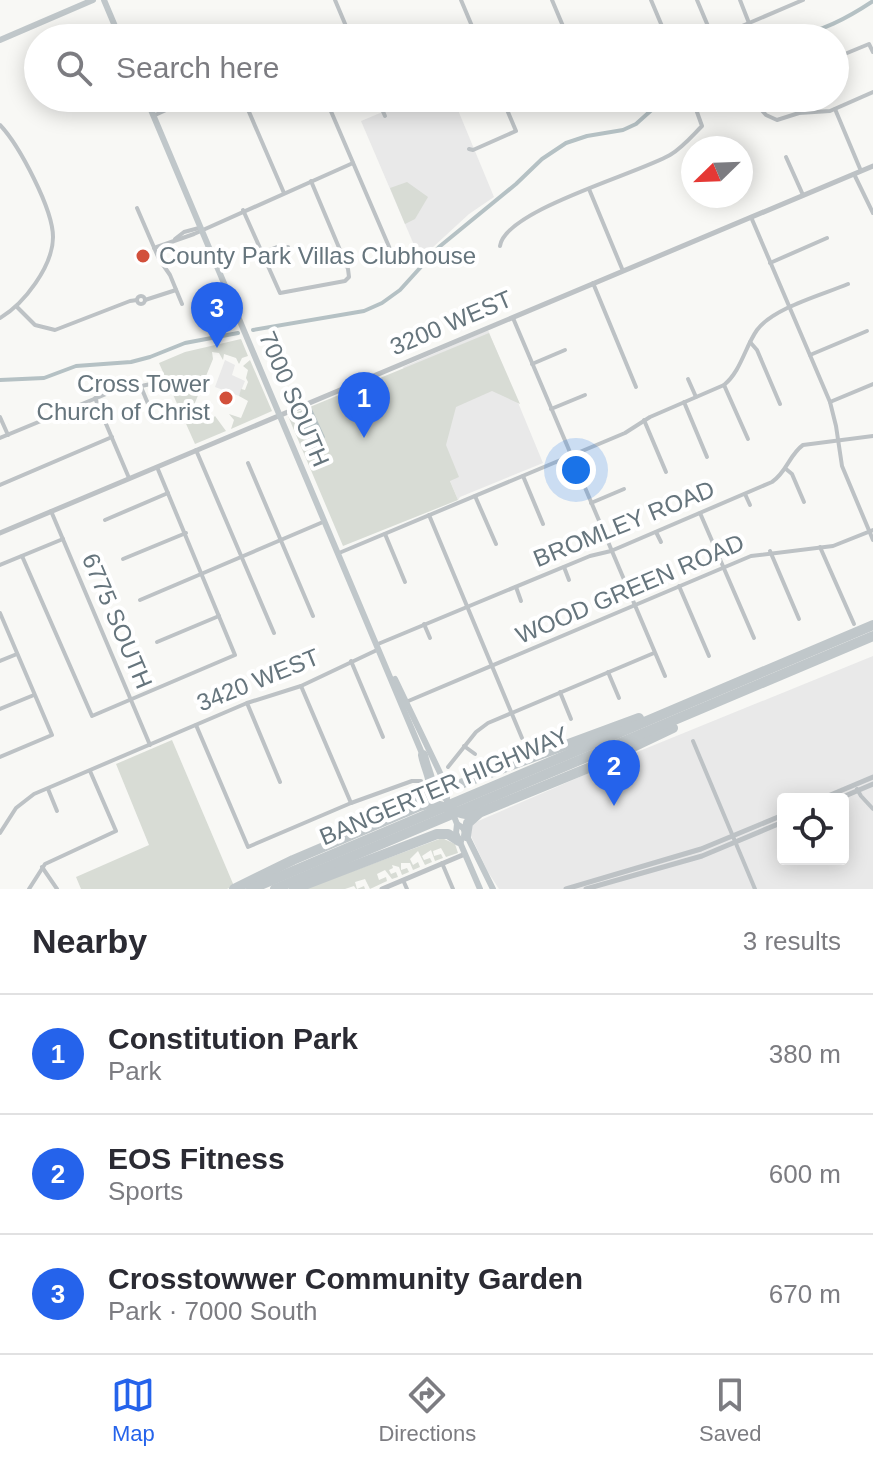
<!DOCTYPE html>
<meta charset="utf-8">
<style>
:root{--surface:#fff;--page:#f2f2f3;--text:#2b2b33;--muted:#7c7c81;--line:#e1e1e2;--accent:#2563eb}
body{margin:0;font-family:Helvetica,sans-serif;background:var(--page);color:var(--text)}
.controls{position:absolute;right:24px;bottom:24px;display:grid;overflow:hidden;border-radius:8px;box-shadow:0 4px 20px #0003}
.controls button{width:72px;height:72px;display:grid;place-items:center;padding:0;border:0;border-bottom:2px solid var(--line);background:var(--surface);color:var(--text);font:40px sans-serif}
.compass{position:absolute;left:681px;top:136px;width:72px;height:72px;border-radius:50%;background:var(--surface);box-shadow:0 4px 20px #0003;rotate:247deg}
.you{position:absolute;left:576px;top:470px;width:28px;height:28px;margin:-20px;border:6px solid #fff;border-radius:50%;background:#1a73e8;box-shadow:0 0 0 12px #1a73e833}
.badge{display:grid;place-items:center;width:52px;height:52px;border-radius:50%;background:var(--accent);color:#fff;font-size:26px;font-weight:700}
.pin{position:absolute;translate:-50% -66px;filter:drop-shadow(0 2px 4px #0008)}
.pin::after{content:'';position:absolute;top:42px;width:28px;height:24px;background:inherit;clip-path:polygon(0 0,100% 0,50% 100%)}
.list{margin:0;padding:0;list-style:none}
h2{display:flex;justify-content:space-between;align-items:center;height:104px;margin:0;padding:0 32px;font-size:34px}
h2 small{font-size:26px;font-weight:400;color:var(--muted)}
.list li{display:grid;grid-template-columns:52px 1fr auto;gap:24px;align-items:center;box-sizing:border-box;height:120px;padding:0 32px;border-top:2px solid var(--line)}
.list b{display:block;font-size:30px;white-space:nowrap}
.list p{margin:0;font-size:26px;white-space:nowrap;color:var(--muted)}
.list em{font-size:26px;font-style:normal;color:var(--muted)}
.icon{flex:none;width:44px;height:44px;fill:none;stroke:currentColor;stroke-width:2;stroke-linecap:round;stroke-linejoin:round}
.map{position:relative;flex:none;width:873px;height:889px;overflow:hidden}
.search{position:absolute;background:var(--surface);box-shadow:0 4px 20px #0003;left:24px;right:24px;top:24px;height:88px;display:flex;align-items:center;gap:20px;box-sizing:border-box;padding:0 28px;border-radius:44px;color:var(--muted);font-size:30px}
.sheet{height:464px;background:var(--surface)}
nav{display:flex;justify-content:space-around;align-items:center;box-sizing:border-box;height:112px;border-top:2px solid var(--line);background:var(--surface);font-size:22px;color:var(--muted)}
nav a{display:grid;justify-items:center;gap:4px}
nav .on{color:var(--accent)}
.map>svg:first-child{display:block}
.built{fill:#e9e9e9;fill-rule:evenodd}
.green{fill:#d8dcd5}
.water{fill:#b5c1c4}
.lines{fill:none;stroke-linecap:round;stroke-linejoin:round}
.canal{stroke:#b5c1c4;stroke-width:4}
.minor{stroke:#bdc2c5;stroke-width:4}
.tertiary{stroke:#bdc2c5;stroke-width:5}
.secondary{stroke:#c0c7ca;stroke-width:6}
.motorway{stroke:#c0c7ca;stroke-width:10}
.poi-dot{fill:#d2503b;stroke:#fff;stroke-width:3}
.labels{text-anchor:middle;stroke-width:8;stroke-linejoin:round;paint-order:stroke}
.poi-label{font-size:24px;fill:#66757d;stroke:#fff;text-anchor:start}
.street-label{font-size:24px;fill:#66757d;stroke:#fff}
</style>
<div class="map">
<svg width="873" height="889" viewBox="0 0 873 889">
<rect width="100%" height="100%" fill="#f8f8f5"/>
<g class="built">
<path d="M416,98H453L494,197L469,214L420,259L361,121Z"/>
<path d="M488,330L543,463L460,497L458,500L403,367Z"/>
<path d="M225,360L235,365L232,375L245,381L239,396L215,387Z"/>
<path d="M873,656V889H499L488,872L470,834L469,825L642,750ZM783,799H843V859H783Z"/>
</g>
<g class="green">
<path d="M407,182L428,197L415,219L405,224L390,188Z"/>
<path d="M489,333L520,404L492,391L456,407L446,445L459,477L450,481L458,500L343,546L288,416Z"/>
<path d="M241,339L248,356L242,358L239,364L236,358L224,354L223,360L219,353L212,352L213,359L192,410L212,419L215,416L226,431L195,444L159,363L185,352Z"/>
<path d="M250,360L272,411L231,429L234,420L229,414L241,418L248,401L239,396L241,389L245,390L248,382L246,378L248,370L243,366Z"/>
<path d="M172,740L234,886L227,889H81L76,877L149,845L116,764Z"/>
<path d="M442,838L455,844L458,853L446,857L441,848L433,851L434,856L441,854L443,858L435,861L431,850L422,856L424,860L430,858L432,862L425,865L418,851L410,859L413,865L418,862L420,867L413,870L410,863H401V870L407,868L409,872L402,875L399,867L392,865L393,868L389,870L391,874L396,872L398,877L392,879L385,870L377,874L379,880L386,877L387,881L370,889L365,879L355,882L357,889L364,886L365,889H356L354,886L345,889H305Z"/>
</g>
<path class="water" d="M311,407L325,437L313,451L300,424V412Z"/>
<g class="lines">
<g class="canal">
<path d="M790,38C822,31 846,19 873,1"/>
<path d="M253,330L364,311L382,303L400,290L439,247L516,184L542,159L566,143L587,136L623,130L636,124L665,98"/>
<path d="M0,380L44,378L76,366L131,362L150,357L185,343L238,333"/>
</g>
<g class="minor">
<path d="M335,0L351,38"/>
<path d="M461,0L477,38"/>
<path d="M552,0L568,38"/>
<path d="M651,0L667,38"/>
<path d="M697,0L713,38"/>
<path d="M740,0L749,23"/>
<path d="M239,38L253,37"/>
<path d="M714,38L803,0"/>
<path d="M835,58L869,44L873,52"/>
<path d="M243,98L284,193"/>
<path d="M355,98L330,109L390,249"/>
<path d="M377,98L385,116"/>
<path d="M751,98L766,115L777,120L799,113L830,111L873,92"/>
<path d="M835,109L861,171"/>
<path d="M153,116L192,98"/>
<path d="M0,125C19,145 53,209 53,237C53,266 24,304 0,318"/>
<path d="M469,149L473,150L516,131L502,98"/>
<path d="M786,157L803,195"/>
<path d="M854,174L873,213"/>
<path d="M589,189L623,271"/>
<path d="M137,208L159,259L170,275L182,304"/>
<path d="M243,210L280,293L345,281L349,277L348,269L311,181"/>
<path d="M751,217L830,402L836,426L842,466L873,540"/>
<path d="M175,239L184,232L199,228"/>
<path d="M500,246C505,210 637,174 670,155C682,148 692,136 702,126L692,98"/>
<path d="M154,248L194,234L353,163"/>
<path d="M262,253L277,247H288"/>
<path d="M770,263L827,238"/>
<path d="M593,283L636,387"/>
<circle cx="141" cy="300" r="4"/>
<path d="M145,300L176,290"/>
<path d="M17,307L35,325L55,330L130,301L137,300"/>
<path d="M513,318L665,676"/>
<path d="M750,342L757,350L780,404"/>
<path d="M810,355L867,331"/>
<path d="M532,364L565,350"/>
<path d="M688,379L696,397"/>
<path d="M724,385L748,439"/>
<path d="M141,387L154,418"/>
<path d="M95,398L129,478"/>
<path d="M684,402L707,457"/>
<path d="M830,402L873,384"/>
<path d="M551,409L585,395"/>
<path d="M0,417L8,435"/>
<path d="M644,420L666,472"/>
<path d="M0,438L111,392L161,382"/>
<path d="M196,450L274,633"/>
<path d="M248,463L313,616"/>
<path d="M786,469L792,474L804,502"/>
<path d="M523,476L543,524"/>
<path d="M0,485L112,437"/>
<path d="M745,494L750,505"/>
<path d="M475,496L496,544"/>
<path d="M591,503L624,489"/>
<path d="M51,511L150,745"/>
<path d="M700,513L754,638"/>
<path d="M429,515L522,738"/>
<path d="M105,520L168,493"/>
<path d="M656,532L661,542"/>
<path d="M385,534L405,582"/>
<path d="M820,547L854,624"/>
<path d="M770,551L799,619"/>
<path d="M339,553L625,433L650,417L724,385C741,371 745,347 757,330C773,308 822,295 848,284"/>
<path d="M22,556L92,716L235,655L157,467"/>
<path d="M123,559L186,533"/>
<path d="M0,565L63,539"/>
<path d="M564,567L569,580"/>
<path d="M679,586L709,656"/>
<path d="M516,587L521,601"/>
<path d="M140,600L323,522"/>
<path d="M0,613L52,735L0,757"/>
<path d="M424,624L430,638"/>
<path d="M157,642L219,616"/>
<path d="M378,644L590,556L611,551L772,482C787,472 789,455 803,445L873,436"/>
<path d="M0,661L17,654"/>
<path d="M351,661L383,737"/>
<path d="M608,672L619,698"/>
<path d="M301,686L351,803"/>
<path d="M560,692L571,719"/>
<path d="M406,702L751,556L833,546L873,530"/>
<path d="M247,703L280,782"/>
<path d="M0,709L34,695"/>
<path d="M196,725L248,847L351,803L412,781H421"/>
<path d="M693,741L755,889"/>
<path d="M464,746L475,754"/>
<path d="M448,767L476,732L488,723L654,653"/>
<path d="M48,789L57,811"/>
<path d="M857,789L861,796L873,809"/>
<path d="M0,833L16,808L34,794L247,703L301,686L377,650"/>
<path d="M442,863L453,889"/>
<path d="M42,867L57,889"/>
<path d="M403,880L407,889"/>
<path d="M29,889L45,864L116,831L90,771"/>
</g>
<g class="tertiary">
<path d="M0,533L873,166"/>
<path d="M821,799L873,777"/>
<path d="M838,799L873,784"/>
<path d="M382,889L465,854"/>
<path d="M566,889L701,849L783,815"/>
<path d="M586,889L702,856L783,822"/>
</g>
<g class="secondary">
<path d="M104,0L120,38"/>
<path d="M0,40L93,0"/>
<path d="M146,98L424,758"/>
<path d="M395,679L442,777L447,789V801"/>
<path d="M433,779L438,792L447,800"/>
<path d="M452,811L457,824L463,828L493,889"/>
<path d="M457,824L456,833L480,889"/>
</g>
<g class="motorway">
<path d="M443,781L455,786L639,718"/>
<path d="M417,803C442,791 427,776 423,755"/>
<path d="M466,836L468,823L478,814"/>
<path d="M234,889L293,860L420,806C440,799 455,817 476,814L593,766L673,728"/>
<path d="M251,889L873,625"/>
<path d="M275,889L873,636"/>
<path d="M294,889L437,834H448L459,841"/>
</g>
</g>
<g class="poi-dot">
<circle cx="143" cy="256" r="8"/>
<circle cx="226" cy="398" r="8"/>
</g>
<g class="labels">
<g class="poi-label">
<text x="159" y="264">County Park Villas Clubhouse</text>
<text x="210" y="392" text-anchor="end">Cross Tower<tspan x="210" dy="28">Church of Christ</tspan></text>
</g>
<g class="street-label">
<text transform="translate(451 323) rotate(-23)" y="8">3200 WEST</text>
<text transform="translate(294 399) rotate(67)" y="8">7000 SOUTH</text>
<text transform="translate(624 524) rotate(-22)" y="8">BROMLEY ROAD</text>
<text transform="translate(630 589) rotate(-23)" y="8">WOOD GREEN ROAD</text>
<text transform="translate(117 621) rotate(67)" y="8">6775 SOUTH</text>
<text transform="translate(258 680) rotate(-22)" y="8">3420 WEST</text>
<text transform="translate(444 786) rotate(-23)" y="8">BANGERTER HIGHWAY</text>
</g>
</g>
</svg>
<div class="controls">
<button><svg class="icon" aria-label="locate" viewBox="0 0 24 24"><circle cx="12" cy="12" r="6"/><path d="M12 2v4M12 18v4M2 12h4M18 12h4"/></svg></button>
</div>
<svg class="compass" viewBox="-18 -18 36 36"><path d="M0-13l5 13h-10z" fill="#e53935"/><path d="M0 13l5-13h-10z" fill="#7c7c81"/></svg>
<div class="you"></div>
<div class="pin badge" style="left:364px;top:438px">1</div>
<div class="pin badge" style="left:614px;top:806px">2</div>
<div class="pin badge" style="left:217px;top:348px">3</div>
<div class="search"><svg class="icon" aria-label="search" viewBox="0 0 24 24"><circle cx="10" cy="10" r="6"/><path d="M15 15l6 6"/></svg>Search here</div>
</div>
<section class="sheet">
<h2>Nearby<small>3 results</small></h2>
<ul class="list">
<li><span class="badge">1</span><div><b>Constitution Park</b><p>Park</p></div><em>380 m</em></li>
<li><span class="badge">2</span><div><b>EOS Fitness</b><p>Sports</p></div><em>600 m</em></li>
<li><span class="badge">3</span><div><b>Crosstowwer Community Garden</b><p>Park · 7000 South</p></div><em>670 m</em></li>
</ul>
</section>
<nav>
<a class="on"><svg class="icon" aria-label="map" viewBox="0 0 24 24"><path d="M3 6l6-2 6 2 6-2v14l-6 2-6-2-6 2zM9 4v14M15 6v14"/></svg>Map</a>
<a><svg class="icon" aria-label="directions" viewBox="0 0 24 24"><path d="M12 3l9 9-9 9-9-9zM9 14v-3h6M13 9l2 2-2 2"/></svg>Directions</a>
<a><svg class="icon" aria-label="saved" viewBox="0 0 24 24"><path d="M7 4h10v16l-5-4-5 4z"/></svg>Saved</a>
</nav>
